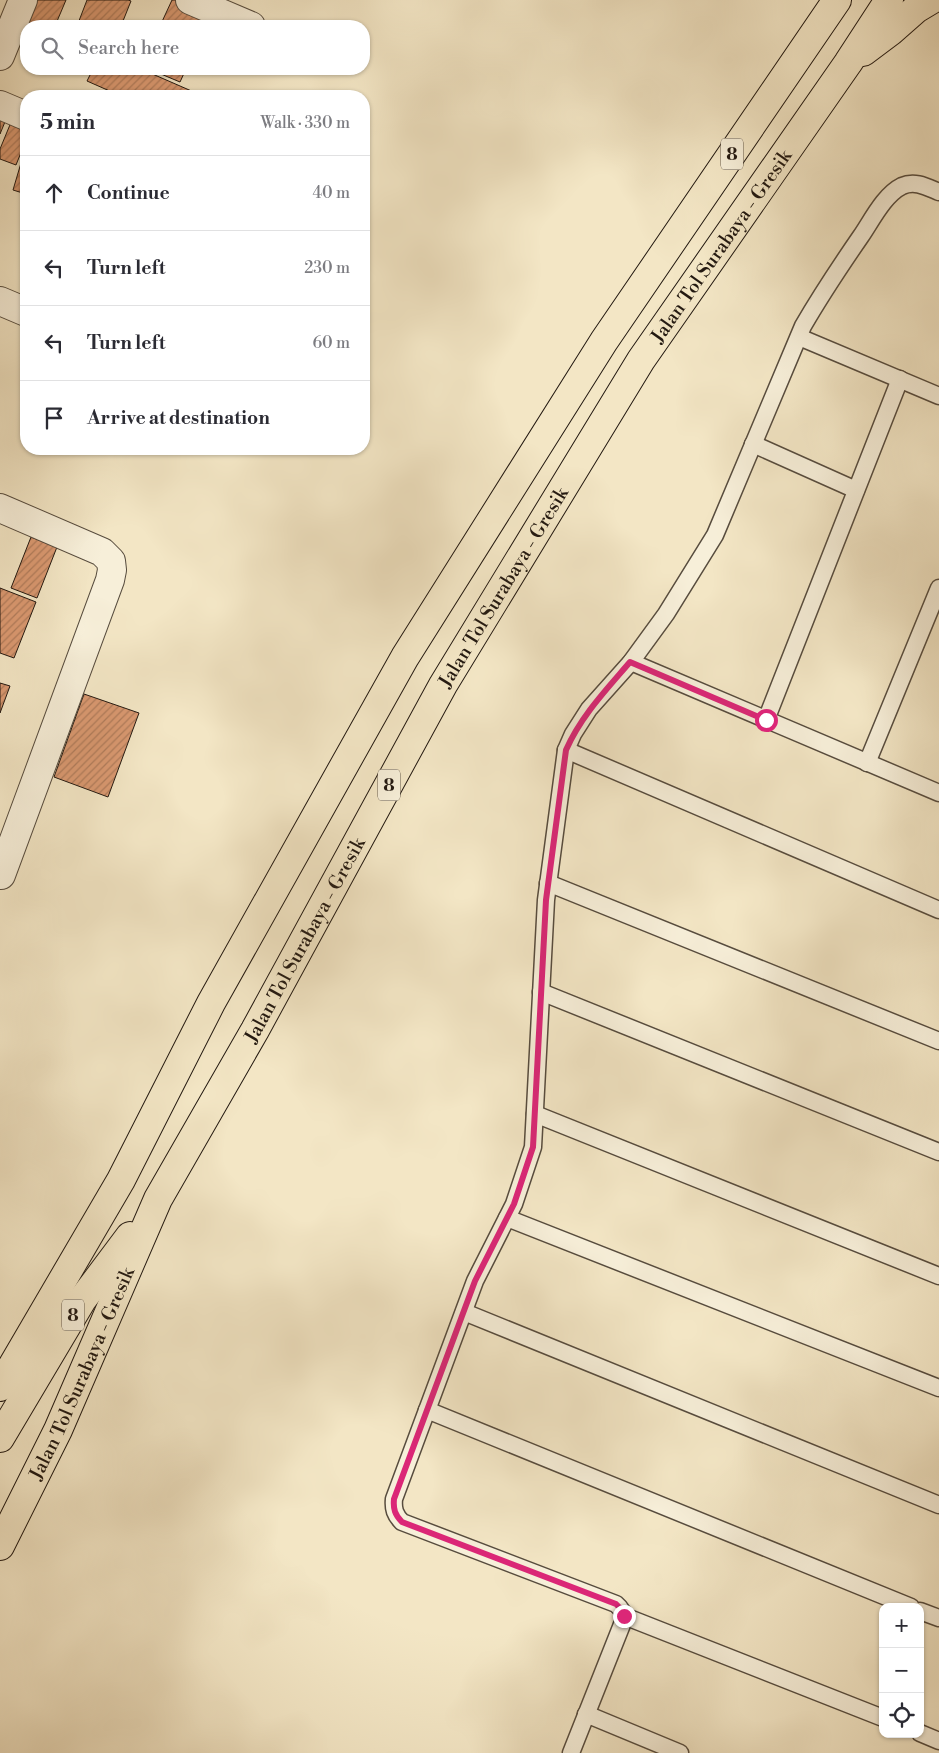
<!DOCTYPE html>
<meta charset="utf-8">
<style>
:root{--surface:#fff;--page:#f2f2f3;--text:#2b2b33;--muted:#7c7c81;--line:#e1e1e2}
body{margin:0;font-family:"Libre Bodoni",serif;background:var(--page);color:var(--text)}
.controls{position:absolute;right:15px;bottom:15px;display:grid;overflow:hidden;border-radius:10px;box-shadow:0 1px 4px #0004}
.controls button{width:45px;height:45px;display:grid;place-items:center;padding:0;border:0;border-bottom:1px solid var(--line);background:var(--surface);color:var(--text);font:25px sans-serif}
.stop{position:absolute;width:15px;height:15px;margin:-11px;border:4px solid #db2777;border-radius:50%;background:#fff}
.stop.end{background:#db2777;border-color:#fff;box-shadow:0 1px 5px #0008}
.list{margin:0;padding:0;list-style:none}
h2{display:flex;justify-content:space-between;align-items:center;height:65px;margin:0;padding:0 20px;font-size:21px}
h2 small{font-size:16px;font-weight:400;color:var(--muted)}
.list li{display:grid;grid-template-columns:32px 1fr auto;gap:15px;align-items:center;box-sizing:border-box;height:75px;padding:0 20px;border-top:1px solid var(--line)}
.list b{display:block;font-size:19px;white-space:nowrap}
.list em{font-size:16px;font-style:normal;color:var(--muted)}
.icon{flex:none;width:28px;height:28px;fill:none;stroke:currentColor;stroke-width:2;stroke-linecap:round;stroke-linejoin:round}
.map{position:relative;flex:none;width:939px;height:1753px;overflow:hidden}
.search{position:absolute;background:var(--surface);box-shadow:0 1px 4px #0004;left:20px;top:20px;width:350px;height:55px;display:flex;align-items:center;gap:12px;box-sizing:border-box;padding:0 18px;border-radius:20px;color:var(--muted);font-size:19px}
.panel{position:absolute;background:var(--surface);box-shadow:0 1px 4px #0004;left:20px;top:90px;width:350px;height:365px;border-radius:20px}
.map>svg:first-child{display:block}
.building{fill:url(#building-hatch);stroke:#231911}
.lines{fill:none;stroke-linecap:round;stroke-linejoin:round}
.lane-casing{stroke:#574c3e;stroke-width:19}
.street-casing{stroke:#574c3e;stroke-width:30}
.highway-casing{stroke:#231911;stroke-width:30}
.lane{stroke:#f7efd9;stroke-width:16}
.street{stroke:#f7efd9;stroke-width:28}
.highway{stroke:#f3e6c5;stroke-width:28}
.route{stroke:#db2777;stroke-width:6}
.labels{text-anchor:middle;stroke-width:4;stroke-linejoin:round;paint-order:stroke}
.shield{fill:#f7efd9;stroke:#63594d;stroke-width:1}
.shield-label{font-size:18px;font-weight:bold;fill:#231911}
.street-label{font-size:19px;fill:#231911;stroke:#f7efd9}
</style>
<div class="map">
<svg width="939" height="1753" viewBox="0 0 939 1753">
<defs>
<pattern id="building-hatch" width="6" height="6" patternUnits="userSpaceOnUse" patternTransform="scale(1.25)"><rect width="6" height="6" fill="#da9971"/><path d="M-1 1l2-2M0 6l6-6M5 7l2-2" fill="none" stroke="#b07c5b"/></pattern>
</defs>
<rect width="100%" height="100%" fill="#f3e6c5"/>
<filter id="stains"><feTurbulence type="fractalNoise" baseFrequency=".004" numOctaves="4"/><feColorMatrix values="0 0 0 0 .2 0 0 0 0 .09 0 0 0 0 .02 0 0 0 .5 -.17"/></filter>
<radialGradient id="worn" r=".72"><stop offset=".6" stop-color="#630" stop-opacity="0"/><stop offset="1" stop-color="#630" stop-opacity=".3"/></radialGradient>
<g class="building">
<path d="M37,0H66L55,26L27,25Z"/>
<path d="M87,0H128L131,1L121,26H77Z"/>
<path d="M172,0H185L212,12L205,26H160Z"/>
<path d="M93,69H141L203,96H121L87,81Z"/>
<path d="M149,69H186L180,82Z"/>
<path d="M0,114L7,117L0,134Z"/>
<path d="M14,115L26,120V140L16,165L0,159V149Z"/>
<path d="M21,163L26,165V194L13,190Z"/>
<path d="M31,537L57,547L37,598L11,588Z"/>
<path d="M0,588L36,602L14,658L0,653Z"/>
<path d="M0,683L10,686L0,713Z"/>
<path d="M84,694L139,713L108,797L54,777Z"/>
</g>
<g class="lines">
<defs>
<g id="lane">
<path d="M799,337L939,396"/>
<path d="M753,444L856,490"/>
<path d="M631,662L939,793"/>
<path d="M766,720L900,379"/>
<path d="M566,750L939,910"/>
<path d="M867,763L939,588"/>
<path d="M548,883L939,1041"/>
<path d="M541,992L939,1152"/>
<path d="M535,1114L939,1276"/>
<path d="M507,1218L939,1388"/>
<path d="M464,1312L939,1505"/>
<path d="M427,1410L911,1607"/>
<path d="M920,1611L939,1618"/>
<path d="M624,1616L883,1718"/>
<path d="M586,1714L680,1753"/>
<path d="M920,1733L939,1741"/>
<path d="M571,1753L623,1622C625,1614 622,1609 616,1604L402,1522C395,1515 393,1509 394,1499L475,1281L514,1204L533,1147L546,900L566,750L573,734L589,709L631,662L666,614L715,535L803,326C821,295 841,265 861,236C872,220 884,195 902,186C915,180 927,187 939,192"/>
</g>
<g id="street">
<path d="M190,0L251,26"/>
<path d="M0,56L23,0"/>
<path d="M0,105L26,116"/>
<path d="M0,301L26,312"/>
<path d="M0,508L102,552L111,561L112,570L110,580L1,875"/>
</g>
<g id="highway">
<path d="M863,52L891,31L916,9L931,0"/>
<path d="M0,1387L121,1180L211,1003L405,657L604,341L837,0"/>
<path d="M0,1438L82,1300L130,1236"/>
<path id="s1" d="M0,1546L58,1430L158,1199L255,1030L443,685L641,360L848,63L889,0"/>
</g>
</defs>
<use href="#lane" class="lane-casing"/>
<use href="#street" class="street-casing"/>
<use href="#highway" class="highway-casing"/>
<use href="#lane" class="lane"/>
<use href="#street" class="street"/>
<use href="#highway" class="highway"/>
</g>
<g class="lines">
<path class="route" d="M624,1616L620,1608L616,1604L402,1522C395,1515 393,1509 394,1499L475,1281L514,1204L533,1147L546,900L566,750C581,716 606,690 630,662L766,720"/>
</g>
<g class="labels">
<g class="shield">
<rect x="721" y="138.5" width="22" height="31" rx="4"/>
<rect x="378" y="769.5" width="22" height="31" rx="4"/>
<rect x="62" y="1299.5" width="22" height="31" rx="4"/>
</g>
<g class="shield-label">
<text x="732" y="160">8</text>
<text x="389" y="791">8</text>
<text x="73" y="1321">8</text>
</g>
<g class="street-label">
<text dy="7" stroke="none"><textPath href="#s1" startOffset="1489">Jalan Tol Surabaya - Gresik</textPath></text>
<text dy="7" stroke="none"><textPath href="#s1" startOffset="1084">Jalan Tol Surabaya - Gresik</textPath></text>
<text dy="7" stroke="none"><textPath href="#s1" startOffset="679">Jalan Tol Surabaya - Gresik</textPath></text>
<text dy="7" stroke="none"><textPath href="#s1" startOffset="191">Jalan Tol Surabaya - Gresik</textPath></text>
</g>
</g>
<rect width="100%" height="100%" filter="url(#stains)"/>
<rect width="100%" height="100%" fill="url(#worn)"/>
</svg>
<div class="controls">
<button>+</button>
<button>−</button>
<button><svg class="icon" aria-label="locate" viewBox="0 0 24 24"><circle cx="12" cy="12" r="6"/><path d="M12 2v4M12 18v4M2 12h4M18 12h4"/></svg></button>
</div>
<div class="stop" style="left:766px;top:720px"></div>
<div class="stop end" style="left:624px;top:1616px"></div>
<div class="search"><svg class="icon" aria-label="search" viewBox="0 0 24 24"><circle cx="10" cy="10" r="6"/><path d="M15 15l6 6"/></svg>Search here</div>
<section class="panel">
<h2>5 min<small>Walk · 330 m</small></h2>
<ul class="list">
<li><svg class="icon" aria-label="ahead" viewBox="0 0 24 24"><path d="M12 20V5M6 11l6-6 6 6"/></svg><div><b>Continue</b></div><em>40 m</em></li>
<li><svg class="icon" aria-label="left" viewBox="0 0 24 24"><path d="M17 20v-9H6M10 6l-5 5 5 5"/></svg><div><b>Turn left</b></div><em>230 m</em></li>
<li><svg class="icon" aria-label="left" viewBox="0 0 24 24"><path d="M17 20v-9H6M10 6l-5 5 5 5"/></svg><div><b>Turn left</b></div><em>60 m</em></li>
<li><svg class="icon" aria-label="arrive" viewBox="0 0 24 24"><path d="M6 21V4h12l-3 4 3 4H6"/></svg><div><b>Arrive at destination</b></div></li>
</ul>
</section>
</div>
